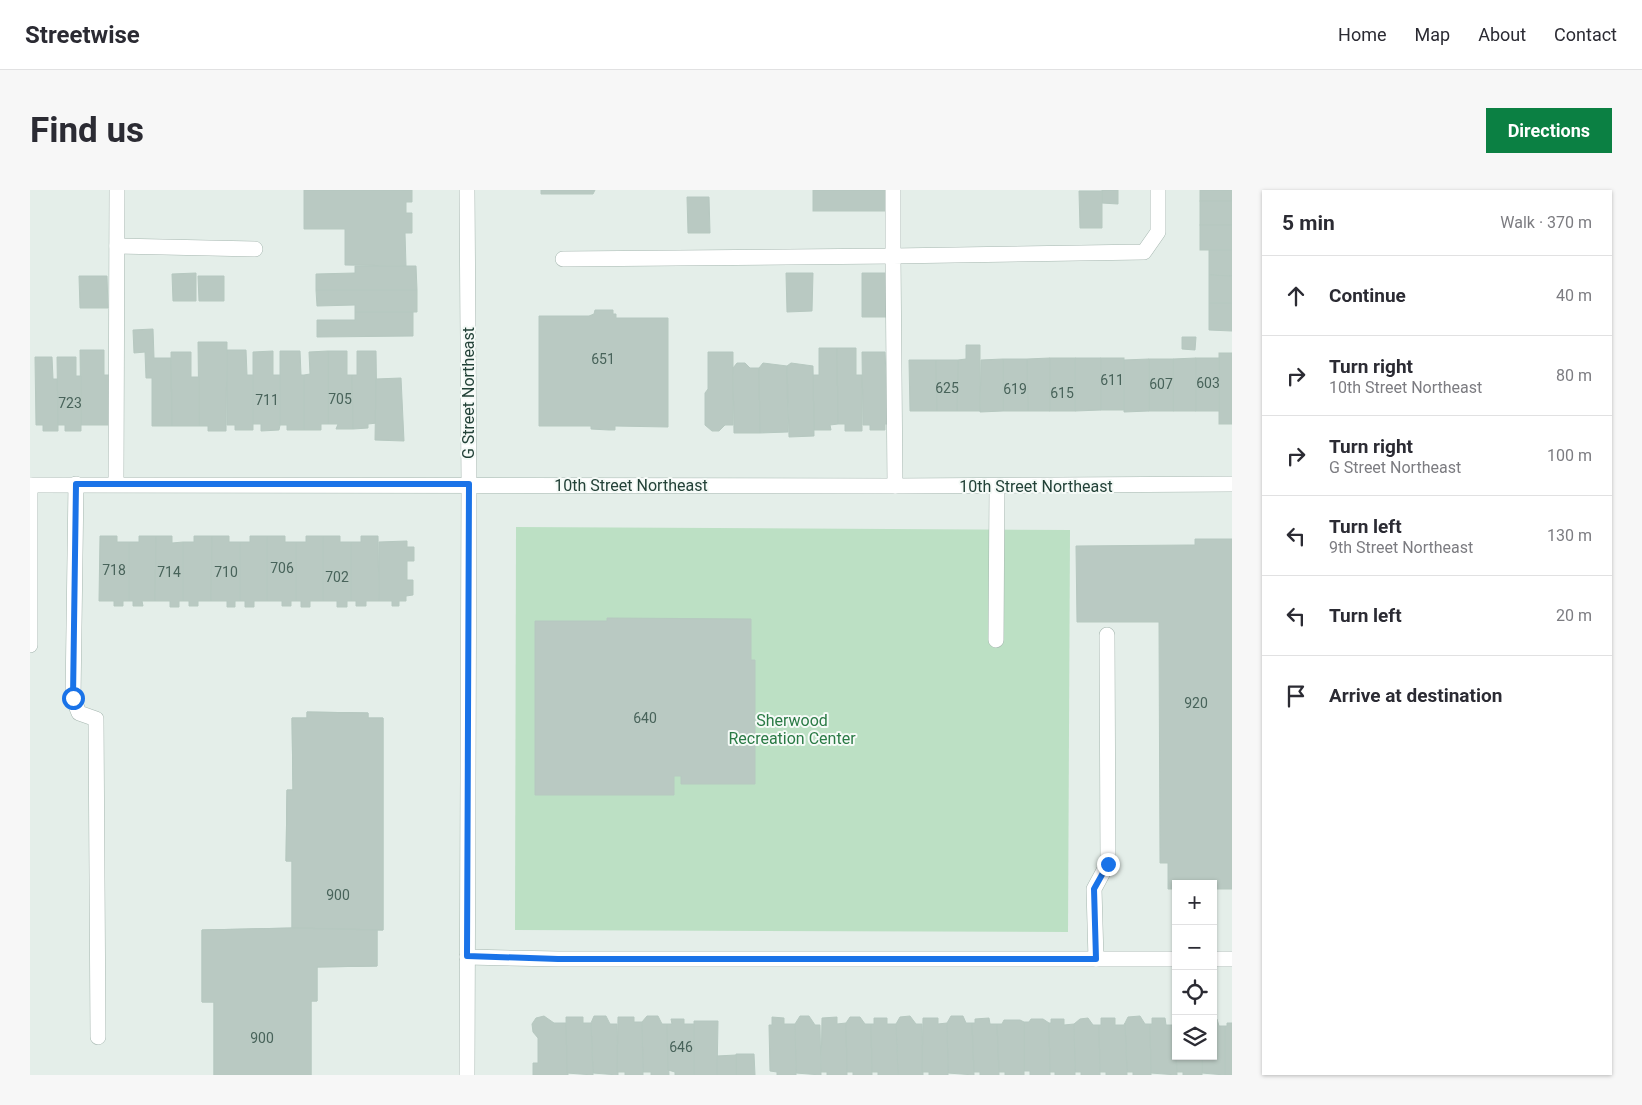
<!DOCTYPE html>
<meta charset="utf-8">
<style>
:root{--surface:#fff;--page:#f7f7f7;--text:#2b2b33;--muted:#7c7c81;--line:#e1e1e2;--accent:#0b8043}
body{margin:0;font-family:Roboto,sans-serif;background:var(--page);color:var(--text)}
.controls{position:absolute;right:15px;bottom:15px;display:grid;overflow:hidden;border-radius:0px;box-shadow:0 1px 4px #0004}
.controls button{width:45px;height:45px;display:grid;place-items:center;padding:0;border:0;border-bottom:1px solid var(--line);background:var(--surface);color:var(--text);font:25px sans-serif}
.stop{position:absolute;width:15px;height:15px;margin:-11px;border:4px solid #1a73e8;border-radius:50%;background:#fff}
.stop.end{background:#1a73e8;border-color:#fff;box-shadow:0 1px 5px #0008}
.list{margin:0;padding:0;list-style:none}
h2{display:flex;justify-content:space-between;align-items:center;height:65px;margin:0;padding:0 20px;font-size:21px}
h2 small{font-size:16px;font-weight:400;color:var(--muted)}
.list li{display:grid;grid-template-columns:32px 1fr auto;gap:15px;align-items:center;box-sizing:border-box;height:80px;padding:0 20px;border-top:1px solid var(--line)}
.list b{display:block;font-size:19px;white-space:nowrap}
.list p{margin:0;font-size:16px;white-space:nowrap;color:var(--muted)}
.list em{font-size:16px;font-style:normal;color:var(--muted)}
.icon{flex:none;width:28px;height:28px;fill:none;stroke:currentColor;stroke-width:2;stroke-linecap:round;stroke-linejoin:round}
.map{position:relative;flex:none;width:1202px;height:885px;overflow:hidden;border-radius:0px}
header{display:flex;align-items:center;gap:30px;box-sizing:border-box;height:70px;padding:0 25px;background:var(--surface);border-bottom:1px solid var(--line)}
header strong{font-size:24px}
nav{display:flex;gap:28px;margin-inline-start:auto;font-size:18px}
.intro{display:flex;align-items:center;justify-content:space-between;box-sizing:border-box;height:120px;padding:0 30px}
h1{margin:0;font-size:35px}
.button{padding:12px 22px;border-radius:0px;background:var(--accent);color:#fff;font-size:18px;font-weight:700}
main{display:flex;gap:30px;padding:0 30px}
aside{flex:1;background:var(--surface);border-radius:0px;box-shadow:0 1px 4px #0004}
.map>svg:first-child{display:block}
.green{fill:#bce0c4}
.building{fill:#b9c9c2;stroke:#b6c8c0}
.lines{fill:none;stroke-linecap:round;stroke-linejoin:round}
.minor-casing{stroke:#a6b7b0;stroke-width:16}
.minor{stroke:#fff;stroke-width:15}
.route{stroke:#1a73e8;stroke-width:6}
.labels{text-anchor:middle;stroke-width:4;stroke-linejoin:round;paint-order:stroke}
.number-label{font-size:14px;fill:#48635a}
.street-label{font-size:16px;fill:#224137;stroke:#f5faf7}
.park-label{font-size:16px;fill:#2a7a45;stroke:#f5faf7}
</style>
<header>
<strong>Streetwise</strong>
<nav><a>Home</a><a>Map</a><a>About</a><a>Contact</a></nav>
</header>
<div class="intro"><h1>Find us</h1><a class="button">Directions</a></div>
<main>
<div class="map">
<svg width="1202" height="885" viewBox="0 0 1202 885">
<rect width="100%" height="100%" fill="#e4eee9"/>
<path class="green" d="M486,337L1040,340L1038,742L485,740Z"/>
<g class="building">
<path d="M274,0H382V12H376V23H382V43H375L376,76L315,75V39H274Z"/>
<path d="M511,0H565L563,4H511Z"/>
<rect x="783" y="0" width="73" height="21"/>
<path d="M1072,0H1088V14L1072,13Z"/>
<rect x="1170" y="0" width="32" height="11"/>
<path d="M1049,1H1072V38H1050Z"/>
<path d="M657,7H679L680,43H658Z"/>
<rect x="1170" y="11" width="32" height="24"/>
<rect x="1170" y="35" width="32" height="25"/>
<path d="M1179,60H1202V86L1179,85Z"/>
<path d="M325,76H386L387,100H286V84L325,83Z"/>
<path d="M166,83V111H143L142,84Z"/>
<path d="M756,83H783L782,121L757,122Z"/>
<path d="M832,83H857L858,127H832Z"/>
<path d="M1179,85L1202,86V113H1179Z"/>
<path d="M49,86H77L78,118H50Z"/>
<path d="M168,86H194V111H169Z"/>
<path d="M286,100H387V122H325V115L287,116Z"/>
<path d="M1179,113H1202V141L1179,140Z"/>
<path d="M565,120H583V124H586V128H638V237L585,236V240H579L561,239V236H509V126H559L564,124Z"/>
<path d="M325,122H383V146L287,147V130H325Z"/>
<path d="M123,139L124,168H141L142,236H122V188H116L115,162L104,163L103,140Z"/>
<path d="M1152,147H1166L1165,160L1152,159Z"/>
<path d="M168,152H197L196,241H178V236H169Z"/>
<path d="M936,155H950V221H927L928,170L936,169Z"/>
<path d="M789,158H807L808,234L800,235L801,240H784L783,185H789Z"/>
<path d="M807,158H826V185H832V241H815V234H808Z"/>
<path d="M50,160H74V185H81L80,235H51Z"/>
<path d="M197,160H216L217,185H223V240H205V235H197Z"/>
<path d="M243,161V185H250V235L249,240L231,241V234H223V162Z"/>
<path d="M250,161H270L271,185H274V240H257V235H250Z"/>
<path d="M298,161H317V185H322L323,239H306L308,234H298Z"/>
<path d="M298,161V234H291V240H274V185L280,184L279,162Z"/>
<path d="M327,161H346L347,233L338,234V238L323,239L322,185H327Z"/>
<path d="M141,162H161V187H169V236H142Z"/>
<path d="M678,162H703V235H695L689,241H682L675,235V203L678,199Z"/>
<path d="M832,162H855L858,234H855V240H840V235H833Z"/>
<rect x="1189" y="163" width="13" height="71"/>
<path d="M5,167H22L23,189H28V241H13V235H6Z"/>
<path d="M27,167H46V186H51V241H35V235H28Z"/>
<path d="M1020,168V221H998L997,169Z"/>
<rect x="1020" y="168" width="25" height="53"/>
<path d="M1045,168H1071V220L1045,221Z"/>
<rect x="1071" y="168" width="23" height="52"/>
<path d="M1166,168V221H1143V169Z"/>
<rect x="1166" y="168" width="23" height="53"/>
<path d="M973,169H997L998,221H973Z"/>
<path d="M973,169V221L950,222L951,170Z"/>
<rect x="1119" y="169" width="24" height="52"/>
<path d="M1119,169V221L1094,222V170Z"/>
<path d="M879,170H906L907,221H880Z"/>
<path d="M906,170H928L927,221H907Z"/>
<path d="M707,173H715L720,178H729L730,243H704L703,178Z"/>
<path d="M733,173L757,176L758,242L730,243L729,178Z"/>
<path d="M761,173L783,176L784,246L759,247L757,176Z"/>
<path d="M371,188L374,251L345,250L346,189Z"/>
<path d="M70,346H87V352H99V411H93V416H84V411H69Z"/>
<path d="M109,346H126L125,411H112L113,416H103V411H99V352H109Z"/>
<path d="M126,346H142V353L153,352V411H149V417H140V411H125Z"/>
<path d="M164,346H182L181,411H168V416H159V411H153V352H164Z"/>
<path d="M182,346H199V352H210V411H205V417H197V411H181Z"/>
<path d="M220,346H237V411H224V417H215V411H210V352H220Z"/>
<path d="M237,346H255V352H266V411H261V416H252V411H237Z"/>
<path d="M276,346H293V411H280V417H271V411H266V352H276Z"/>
<path d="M293,346H310V352H321V411H317V417H307V411H293Z"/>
<path d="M331,346H348L349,411H336V416H326V411H321V352H331Z"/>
<path d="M1165,349H1202V699H1183V694H1146V699H1138V673H1130L1129,432H1047L1046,356L1159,355H1165Z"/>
<path d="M377,351V357H384V371H377V390H383V405L376,406V411H369V416H362V411H349V352Z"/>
<path d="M577,428L721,429V470H725V594H651V586H644V605H505V431H577Z"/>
<path d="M277,522L338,523V528H353V740H347V776L287,777V811H281V885H184V812H172V740L262,738V671H256L257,600H263L262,528H277Z"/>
<path d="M277,522L338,523V528H353V740L262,738V671H256L257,600H263L262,528H277Z"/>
<path d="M262,738L347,740V776L287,777V811H281V885H184V812H172V740Z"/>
<path d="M514,826L524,833H536L538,885H503V873H508V848L503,842L502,834L506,828Z"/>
<path d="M564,826H576L580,834H587L588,885L563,883L561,833Z"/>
<path d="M617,826H628L632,834H637L639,885H621V882H613L612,832Z"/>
<path d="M770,826H779L785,835H790L791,885L766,883L765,834Z"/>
<path d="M880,826L886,834H892L893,885H868L866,834L870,827Z"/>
<path d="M921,826H933L936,833H942L944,885L918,883L917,833Z"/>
<path d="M1110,826L1115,834H1120L1121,885H1103V882H1097L1095,833L1098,827Z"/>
<path d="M536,827H553V833H561L563,885L537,883Z"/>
<path d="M588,827H604V832H612L613,885H595V882H587Z"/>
<path d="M742,827L754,828V834H765L766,885H747V882L740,881L739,835H742Z"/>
<path d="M807,827V834L816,833L817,885H797V882H791L792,828Z"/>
<path d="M820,827H830L835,834H841L842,885H823V882H817L816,833Z"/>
<path d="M844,828H857V834H866L868,885H848V882H842L841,834H844Z"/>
<path d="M893,828H908V834L917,833L918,885H899V882H892Z"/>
<path d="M959,828L960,834H967L969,885H950V882H944L942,833H945V829Z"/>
<path d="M1058,828L1063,835H1069L1070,885H1051V882H1045L1044,834L1050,829Z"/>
<path d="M1071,828H1085V835H1094L1095,833L1097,885H1076V882H1070L1069,835H1071Z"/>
<path d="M1122,828H1135L1136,835H1145L1147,885L1121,883L1120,834H1122Z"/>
<path d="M641,829H654V834H664V885H645V882L638,880L637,834H642Z"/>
<path d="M1001,829H1013L1019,833L1020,885H1000V881H994V832H999Z"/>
<path d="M1021,829H1034V835L1044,834L1045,885H1025V882H1020L1019,833H1021Z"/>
<path d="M1183,829H1187L1189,836H1195V885L1172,883V866H1183Z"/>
<path d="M974,830H990L994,832V885H975V882H969L967,834H972Z"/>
<path d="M664,831H688L687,885H664Z"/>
<path d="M1197,833H1202V885H1195V836H1197Z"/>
<path d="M706,864H724L725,885H706Z"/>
<path d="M706,865V885H687V866Z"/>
<path d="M1146,866H1172V885H1153V882H1147Z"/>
</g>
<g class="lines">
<defs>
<g id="minor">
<path d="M87,56L225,59"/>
<path d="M533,69L863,66V0"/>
<path d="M46,294L43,508L49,523L66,529L68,847"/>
<path d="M86,294L87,0"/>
<path d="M0,295L865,296L1202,294"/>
<path d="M865,296L863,66L1114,62L1128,42V0"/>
<path d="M966,450L967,296"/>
<path d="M0,455V295"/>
<path d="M437,767L528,769H1146"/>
<path d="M1066,769L1064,699L1078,673L1077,445"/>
<path d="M1183,769H1202"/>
<path d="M437,885L439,295L437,0"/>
</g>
</defs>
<use href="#minor" class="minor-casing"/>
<use href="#minor" class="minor"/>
</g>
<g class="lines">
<path class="route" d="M43,508L46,294H439L437,766L528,769H1066L1064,699L1078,674"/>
</g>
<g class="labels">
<g class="number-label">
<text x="573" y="174">651</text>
<text x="1082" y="195">611</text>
<text x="1178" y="198">603</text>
<text x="1131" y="199">607</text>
<text x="917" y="203">625</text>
<text x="985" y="204">619</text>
<text x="1032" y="208">615</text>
<text x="310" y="214">705</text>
<text x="237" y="215">711</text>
<text x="40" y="218">723</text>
<text x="252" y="383">706</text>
<text x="84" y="385">718</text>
<text x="139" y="387">714</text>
<text x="196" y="387">710</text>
<text x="307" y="392">702</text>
<text x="1166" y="518">920</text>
<text x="615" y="533">640</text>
<text x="308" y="710">900</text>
<text x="232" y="853">900</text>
<text x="651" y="862">646</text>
</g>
<g class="street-label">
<text transform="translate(438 203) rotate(-90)" y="6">G Street Northeast</text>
<text x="601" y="301">10th Street Northeast</text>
<text x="1006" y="302">10th Street Northeast</text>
</g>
<g class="park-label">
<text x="762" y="536">Sherwood<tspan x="762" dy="18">Recreation Center</tspan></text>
</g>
</g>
</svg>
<div class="controls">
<button>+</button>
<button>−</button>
<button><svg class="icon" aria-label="locate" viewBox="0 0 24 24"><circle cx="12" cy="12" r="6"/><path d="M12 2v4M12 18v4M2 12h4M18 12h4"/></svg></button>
<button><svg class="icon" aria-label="layers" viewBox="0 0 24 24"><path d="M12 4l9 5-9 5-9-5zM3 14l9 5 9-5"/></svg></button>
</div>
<div class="stop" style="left:43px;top:508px"></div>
<div class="stop end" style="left:1078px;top:674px"></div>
</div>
<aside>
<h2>5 min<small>Walk · 370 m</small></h2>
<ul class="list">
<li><svg class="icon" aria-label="ahead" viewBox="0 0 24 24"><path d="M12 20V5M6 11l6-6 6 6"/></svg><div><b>Continue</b></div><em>40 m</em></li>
<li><svg class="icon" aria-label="right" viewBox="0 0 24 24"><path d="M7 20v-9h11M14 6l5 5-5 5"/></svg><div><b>Turn right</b><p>10th Street Northeast</p></div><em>80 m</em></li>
<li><svg class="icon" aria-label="right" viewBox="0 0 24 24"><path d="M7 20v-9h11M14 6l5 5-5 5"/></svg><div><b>Turn right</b><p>G Street Northeast</p></div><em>100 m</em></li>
<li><svg class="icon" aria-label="left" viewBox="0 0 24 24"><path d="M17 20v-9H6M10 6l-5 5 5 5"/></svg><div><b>Turn left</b><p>9th Street Northeast</p></div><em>130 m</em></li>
<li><svg class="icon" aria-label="left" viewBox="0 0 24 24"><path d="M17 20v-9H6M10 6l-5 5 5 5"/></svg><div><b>Turn left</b></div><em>20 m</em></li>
<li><svg class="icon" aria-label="arrive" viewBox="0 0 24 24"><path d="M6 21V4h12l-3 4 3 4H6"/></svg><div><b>Arrive at destination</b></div></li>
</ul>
</aside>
</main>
